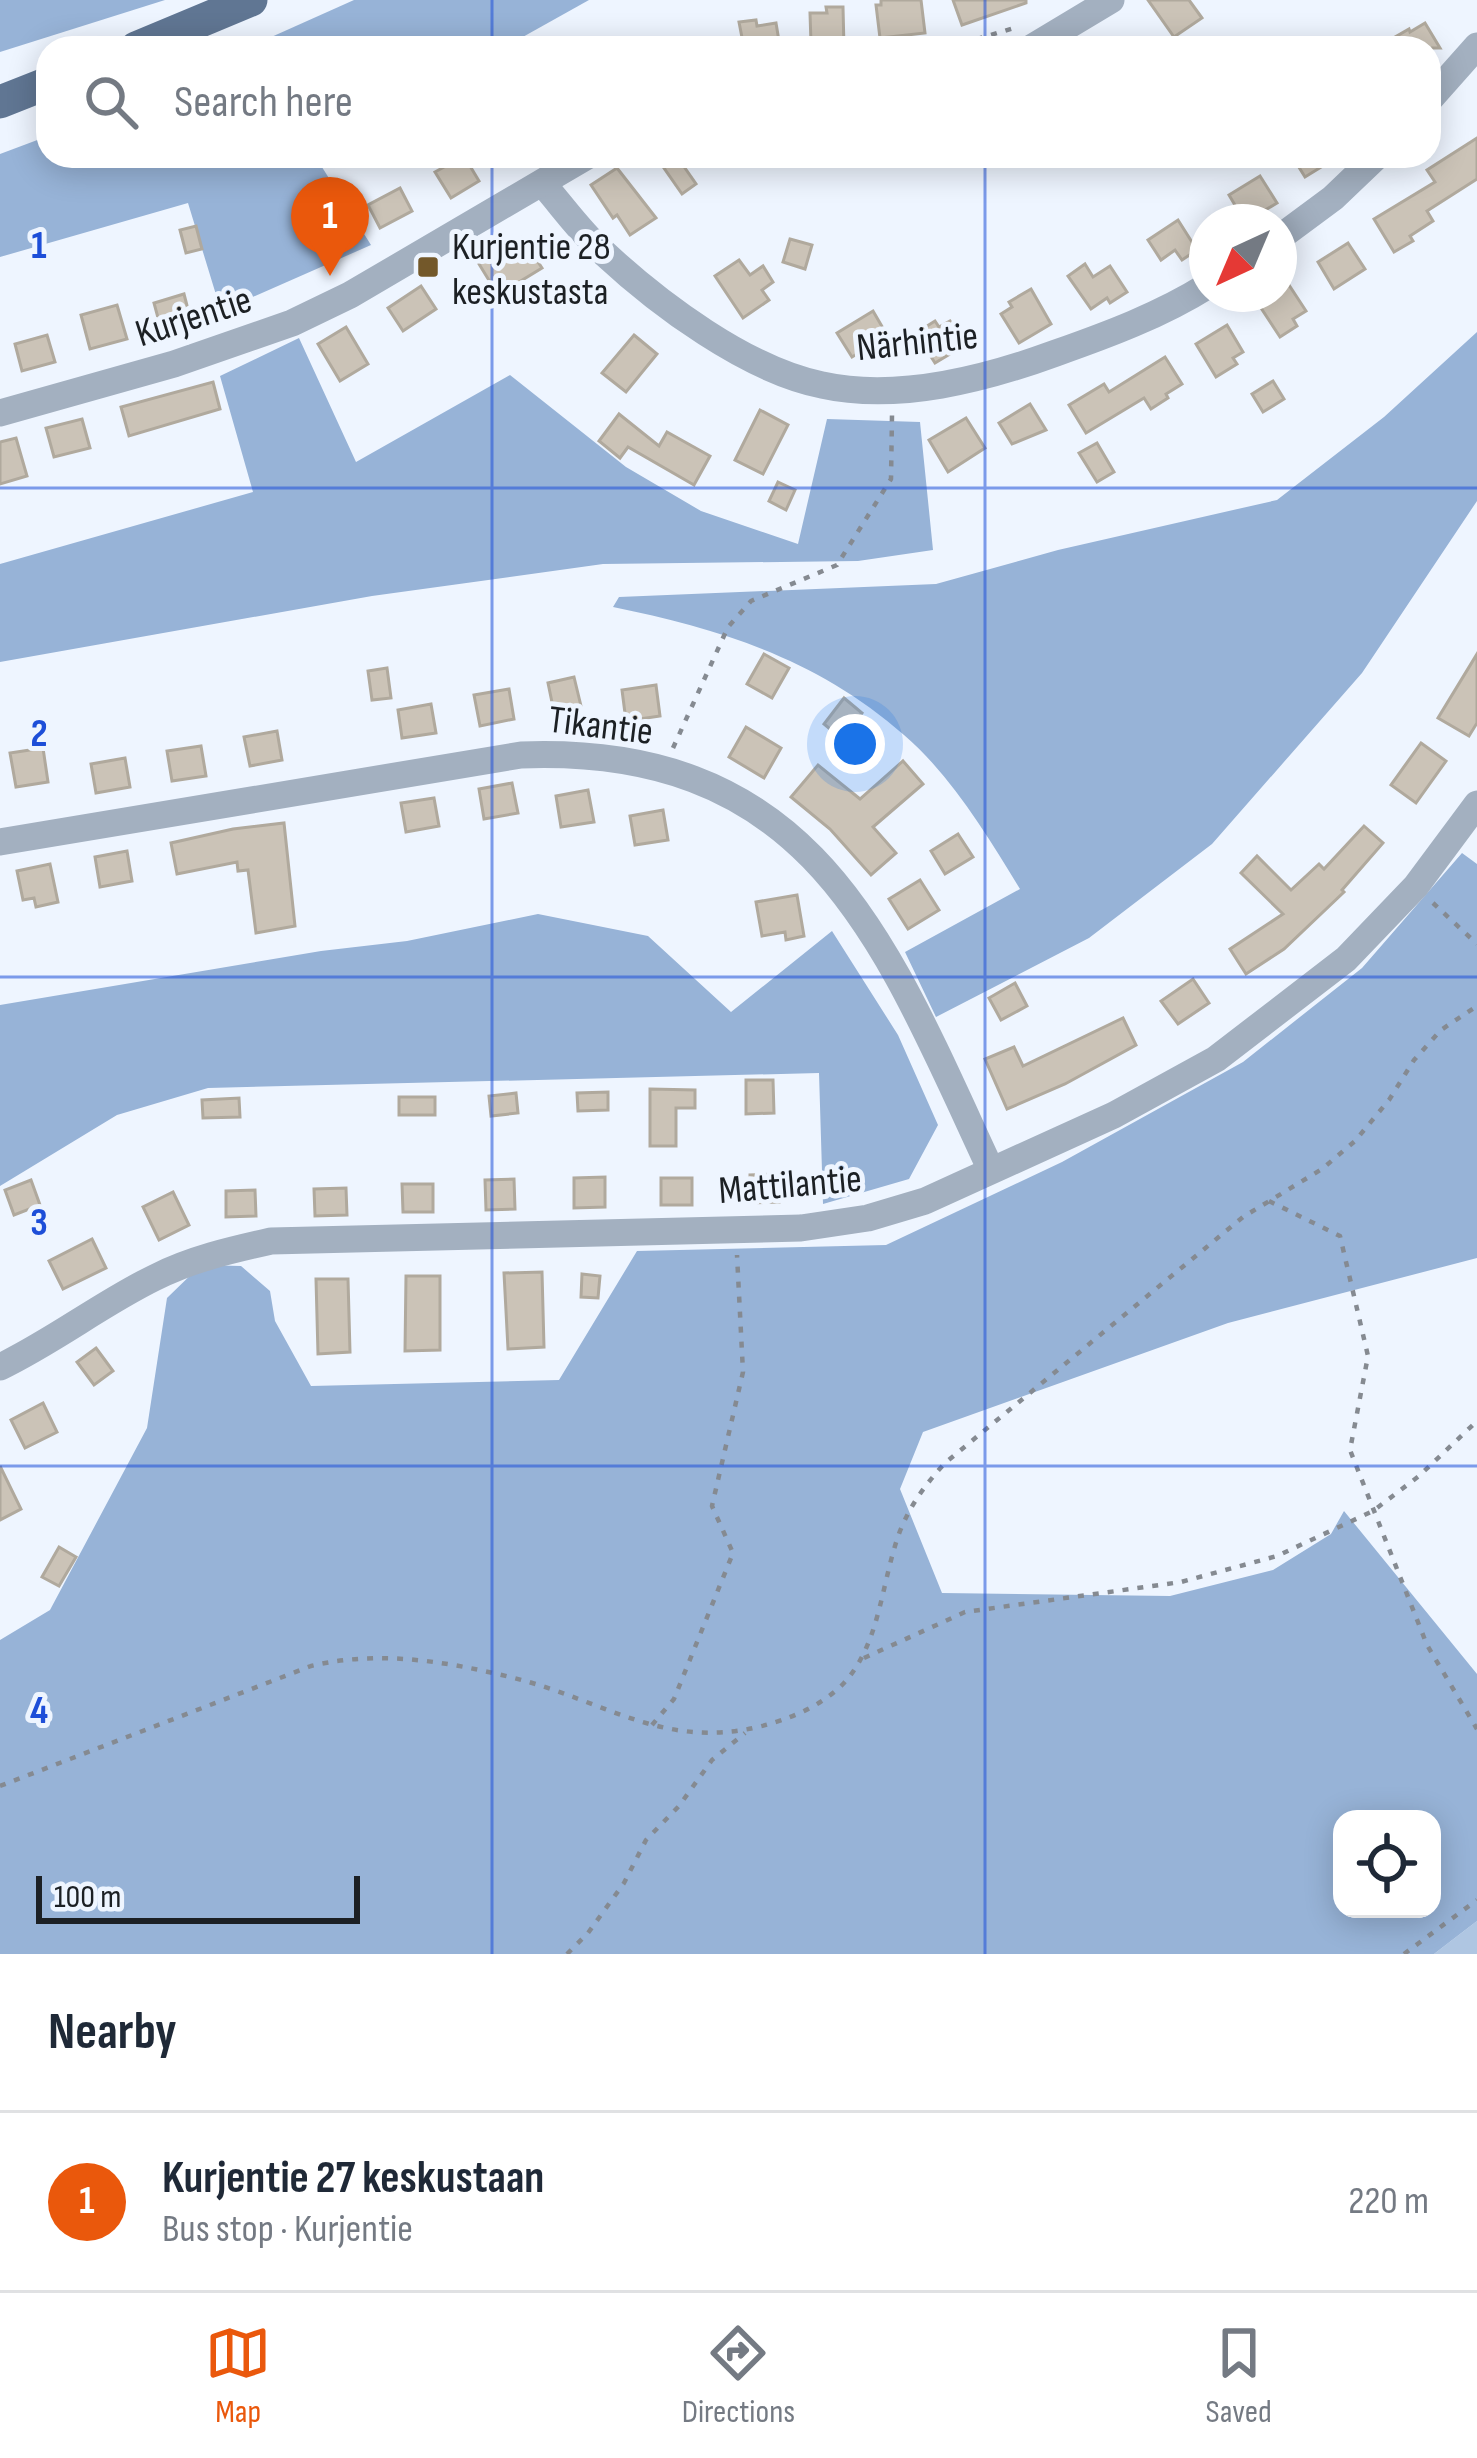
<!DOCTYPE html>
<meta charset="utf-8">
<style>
:root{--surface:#fff;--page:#f2f2f3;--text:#1f2937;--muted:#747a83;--line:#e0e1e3;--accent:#ea580c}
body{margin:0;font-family:"Sofia Sans Condensed",sans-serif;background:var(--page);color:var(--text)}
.controls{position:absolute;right:36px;bottom:36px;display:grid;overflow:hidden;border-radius:24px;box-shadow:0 6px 30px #0003}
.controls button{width:108px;height:108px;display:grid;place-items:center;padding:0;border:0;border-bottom:3px solid var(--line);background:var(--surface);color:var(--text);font:60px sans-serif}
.compass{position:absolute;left:1189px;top:204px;width:108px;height:108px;border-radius:50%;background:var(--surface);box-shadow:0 6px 30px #0003;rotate:224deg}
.scale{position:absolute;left:36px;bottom:30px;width:324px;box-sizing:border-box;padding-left:12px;border:6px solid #1c2024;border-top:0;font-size:33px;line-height:42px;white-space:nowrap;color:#1c2024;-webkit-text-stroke:9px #eef5ff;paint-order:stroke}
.you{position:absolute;left:855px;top:744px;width:42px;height:42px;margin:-30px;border:9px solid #fff;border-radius:50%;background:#1a73e8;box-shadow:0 0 0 18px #1a73e833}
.badge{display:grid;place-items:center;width:78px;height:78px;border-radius:50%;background:var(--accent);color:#fff;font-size:39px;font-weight:700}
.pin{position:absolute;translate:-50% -99px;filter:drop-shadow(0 3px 6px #0008)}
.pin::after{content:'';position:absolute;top:63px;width:42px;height:36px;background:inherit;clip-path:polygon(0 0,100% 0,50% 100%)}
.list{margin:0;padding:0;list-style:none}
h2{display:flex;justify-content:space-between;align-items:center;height:156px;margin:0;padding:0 48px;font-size:51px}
h2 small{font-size:39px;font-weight:400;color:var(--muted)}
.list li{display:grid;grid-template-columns:78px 1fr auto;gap:36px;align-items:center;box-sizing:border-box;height:180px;padding:0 48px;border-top:3px solid var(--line)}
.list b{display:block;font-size:45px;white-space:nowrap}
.list p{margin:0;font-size:39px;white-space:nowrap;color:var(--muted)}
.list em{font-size:39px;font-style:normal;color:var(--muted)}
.icon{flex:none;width:66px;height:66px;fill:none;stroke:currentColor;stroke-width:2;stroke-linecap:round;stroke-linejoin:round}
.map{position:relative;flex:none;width:1477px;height:1954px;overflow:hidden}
.search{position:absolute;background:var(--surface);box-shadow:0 6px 30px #0003;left:36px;right:36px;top:36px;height:132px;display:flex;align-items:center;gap:30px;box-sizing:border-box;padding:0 42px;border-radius:36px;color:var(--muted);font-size:45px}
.sheet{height:336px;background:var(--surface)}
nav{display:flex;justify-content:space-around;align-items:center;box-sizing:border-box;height:168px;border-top:3px solid var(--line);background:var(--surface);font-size:33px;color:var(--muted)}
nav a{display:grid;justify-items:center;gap:6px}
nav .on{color:var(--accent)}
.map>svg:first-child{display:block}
.green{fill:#afc6e2}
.forest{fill:#97b3d7;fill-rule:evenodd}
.building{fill:#cbc3b7;stroke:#b0a99d;stroke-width:3}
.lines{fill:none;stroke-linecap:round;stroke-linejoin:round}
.path{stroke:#858a91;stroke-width:4.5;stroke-dasharray:6 9;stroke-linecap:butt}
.minor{stroke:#a3b0c0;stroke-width:27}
.major{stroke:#607693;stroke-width:33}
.grid{fill:none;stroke:#1d4ed8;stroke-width:3;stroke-opacity:0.55}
.poi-dot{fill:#73582a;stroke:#eef5ff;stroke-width:4.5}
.labels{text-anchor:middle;stroke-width:10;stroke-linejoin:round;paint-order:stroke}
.poi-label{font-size:39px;fill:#1c2024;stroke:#eef5ff;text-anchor:start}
.street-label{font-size:39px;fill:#1c2024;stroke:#eef5ff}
.grid-label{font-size:39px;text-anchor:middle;font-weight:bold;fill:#1d4ed8;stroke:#eef5ff;stroke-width:10;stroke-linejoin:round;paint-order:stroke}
</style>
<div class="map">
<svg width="1477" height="1954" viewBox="0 0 1477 1954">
<rect width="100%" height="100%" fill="#eef5ff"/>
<path class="green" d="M1477,1921V1954H1434Z"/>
<g class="forest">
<path d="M0,0H165L0,52Z"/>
<path d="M354,0H589L503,48H247Z"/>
<path d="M48,136V156H315L371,245L221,311L188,203L0,257V154Z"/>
<path d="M1477,332V501L1362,673L1212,844L1089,938L936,1017L905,952L1020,889C989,838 950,774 904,735C819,660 722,629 613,607L619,597L936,584L1058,550L1277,500L1384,417Z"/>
<path d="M299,338L356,462L510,375L626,467L701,511L798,544L827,419L920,422L933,550L858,561L603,564L372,596L0,662V564L253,492L220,376Z"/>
<path d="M1462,853L1477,864V1258L1228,1323L923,1432L900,1489L942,1593L1170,1596L1273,1570L1331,1534L1344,1511L1477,1674V1921L1434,1954H0V1640L50,1610L147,1428L167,1298L201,1265L241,1266L270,1291L275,1321L311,1386L559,1380L637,1251L886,1245L1062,1162L1243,1062L1362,968ZM1342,1819H1432V1909H1342Z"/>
<path d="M538,914L648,936L731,1012L832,931L898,1035L938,1125L909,1179L823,1204L819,1073L208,1088L117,1115L0,1186V1005L321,951L407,941Z"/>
</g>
<g class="building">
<path d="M881,0H921L925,33L880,38L876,5H881Z"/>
<path d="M953,0H1026V3L962,25Z"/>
<path d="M1148,0H1189L1202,18L1174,37Z"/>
<path d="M826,7H843L844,48H828V42L811,43L810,13H827Z"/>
<path d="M756,20L757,26L776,23L780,47L744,48L739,22Z"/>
<path d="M1425,23L1440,48H1376L1409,29L1410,32Z"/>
<path d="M1477,138V179L1427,211L1433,221L1410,236L1413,241L1394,252L1374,219L1435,182L1427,170Z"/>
<path d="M464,156L479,181L451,198L435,172Z"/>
<path d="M1292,156H1339L1305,177Z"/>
<path d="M678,158L696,184L682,194L664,168Z"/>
<path d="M617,168L656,218L630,235L617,215L613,218L591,185Z"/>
<path d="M1260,176L1277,203L1245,222L1229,195Z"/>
<path d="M400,188L412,211L380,228L368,205Z"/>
<path d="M1178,220L1197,250L1182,260L1175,250L1161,260L1148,240Z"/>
<path d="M196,226L202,249L186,253L180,230Z"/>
<path d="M522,237L542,268L498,295L479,264Z"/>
<path d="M790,239L812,245L805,269L783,262Z"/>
<path d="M1348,243L1365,269L1334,289L1318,262Z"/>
<path d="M739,260L750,275L763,266L773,282L762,290L769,300L743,318L715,276Z"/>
<path d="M1085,264L1093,277L1110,266L1127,292L1110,303L1107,298L1091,309L1068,276Z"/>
<path d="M1289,285L1306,311L1293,319L1297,326L1280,337L1259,305Z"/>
<path d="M421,286L436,309L403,331L388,308Z"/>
<path d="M1031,289L1051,324L1019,343L1001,314L1012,307L1009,302Z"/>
<path d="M184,294L191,321L161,329L154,303Z"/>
<path d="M117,305L127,339L90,349L81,315Z"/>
<path d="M873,311L891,342L874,352L870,346L852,357L837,333Z"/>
<path d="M935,321L939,327L950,321L965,345L935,363L916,333Z"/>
<path d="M1227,325L1243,352L1233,358L1237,364L1216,377L1196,344Z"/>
<path d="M346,327L368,364L340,381L318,344Z"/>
<path d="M47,335L55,362L22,371L15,344Z"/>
<path d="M634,335L657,354L626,392L602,373Z"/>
<path d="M1165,357L1182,384L1166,394L1168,398L1151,409L1144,398L1086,433L1069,405L1104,384L1109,392Z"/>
<path d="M1273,381L1284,399L1263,412L1252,394Z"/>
<path d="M213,382L220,409L129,436L121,407Z"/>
<path d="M1030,404L1046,430L1012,444L999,423Z"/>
<path d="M760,410L788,425L763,474L735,460Z"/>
<path d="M619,414L659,446L667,432L710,456L694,485L628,447L620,458L599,441Z"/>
<path d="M966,418L985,448L948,472L929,440Z"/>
<path d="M82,419L90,448L54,457L46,428Z"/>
<path d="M16,438L27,476L0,484V442Z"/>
<path d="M1097,443L1114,472L1097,482L1079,453Z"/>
<path d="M778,482L795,490L786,510L769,501Z"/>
<path d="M764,654L789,668L772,698L747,684Z"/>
<path d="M1477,654V723L1469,736L1438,718Z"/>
<path d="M387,668L391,698L372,700L368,671Z"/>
<path d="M574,677L581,706L554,712L548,683Z"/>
<path d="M656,685L660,716L626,721L622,690Z"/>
<path d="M509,689L514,719L480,726L474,695Z"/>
<path d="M844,698L862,713L842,739L824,724Z"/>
<path d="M431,704L436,733L402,738L398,710Z"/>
<path d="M746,727L781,748L764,778L729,757Z"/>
<path d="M277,731L282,760L250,766L244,737Z"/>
<path d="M1421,743L1446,761L1416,803L1391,785Z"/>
<path d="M201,746L206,776L172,781L167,751Z"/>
<path d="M43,748L48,782L16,787L10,753Z"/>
<path d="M125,758L130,787L96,793L91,764Z"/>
<path d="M903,761L923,784L873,827L896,853L871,875L830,829L791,797L818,765L860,799Z"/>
<path d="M512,783L518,813L484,819L479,789Z"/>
<path d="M588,790L594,822L561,827L556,796Z"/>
<path d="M434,798L439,826L406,832L401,803Z"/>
<path d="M663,810L668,840L635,845L630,816Z"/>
<path d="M284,823L295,926L256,933L248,870L238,871L237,862L177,874L171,843L233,829Z"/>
<path d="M1364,826L1383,843L1342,890L1344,892L1284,949L1246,974L1230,949L1283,914L1241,873L1257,856L1291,890L1319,864L1324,869Z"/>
<path d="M958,834L973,857L945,874L931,851Z"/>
<path d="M127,851L132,881L100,887L95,857Z"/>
<path d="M50,864L58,902L36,907L34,898L23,900L17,871Z"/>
<path d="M920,880L939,910L908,929L889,899Z"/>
<path d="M797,895L804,936L786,940L785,932L762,936L756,902Z"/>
<path d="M1193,979L1209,1003L1178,1024L1161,1001Z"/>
<path d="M1015,983L1027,1006L1001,1020L989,998Z"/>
<path d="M1123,1018L1136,1045L1065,1084L1007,1109L985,1059L1014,1047L1023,1066Z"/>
<path d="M746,1080H773L774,1113L746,1114Z"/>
<path d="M650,1089L695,1090V1108H676V1146H650Z"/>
<path d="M608,1092V1110L578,1111L577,1093Z"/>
<path d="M516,1093L518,1113L491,1116L489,1096Z"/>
<rect x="399" y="1097" width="36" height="18"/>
<path d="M239,1098L240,1117L203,1118L202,1100Z"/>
<path d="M779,1174V1202L750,1203V1175Z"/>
<path d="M605,1177V1207L574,1208V1178Z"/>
<rect x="661" y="1178" width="31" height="27"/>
<path d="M514,1179L515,1209L486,1210L485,1180Z"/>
<path d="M31,1180L40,1205L14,1215L5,1190Z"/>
<path d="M402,1184H433V1212H403Z"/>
<path d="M346,1188L347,1215L315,1216L314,1189Z"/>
<path d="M255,1190L256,1216L226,1217V1191Z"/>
<path d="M173,1192L189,1225L159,1240L143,1207Z"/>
<path d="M92,1239L106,1268L63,1289L49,1261Z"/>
<path d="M542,1272L544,1347L508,1349L504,1273Z"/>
<path d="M582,1274L600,1276L598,1298L581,1297Z"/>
<path d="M406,1276H440V1350L405,1351Z"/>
<path d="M316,1279H348L350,1352L318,1354Z"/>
<path d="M96,1348L113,1371L94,1385L77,1362Z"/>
<path d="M43,1403L57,1432L25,1448L11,1420Z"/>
<path d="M0,1466L21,1509L0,1520Z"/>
<path d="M59,1547L76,1557L59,1586L42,1577Z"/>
</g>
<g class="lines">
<g class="path">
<path d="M948,48L1017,27"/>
<path d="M142,346L171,337"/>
<path d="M673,748L728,627L751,601L837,565L891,479L892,415"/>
<path d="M1433,903L1477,944"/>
<path d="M1269,1201L1340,1236L1368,1356L1350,1450L1427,1645L1477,1729"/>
<path d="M864,1658L965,1612L1181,1582L1277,1556L1373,1511L1419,1476L1477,1421"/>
<path d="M652,1725L674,1699L733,1553L712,1506L743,1372L737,1255"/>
<path d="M0,1786L311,1666C378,1650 444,1661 510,1677C610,1701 671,1758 782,1720C803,1713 828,1700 844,1683C881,1642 881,1582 900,1531C911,1504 925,1485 945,1463L1243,1217L1322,1169L1355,1141L1389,1100L1414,1060L1441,1030L1477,1006"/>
<path d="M567,1954L588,1933L624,1883L646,1840L679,1806L712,1760L745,1733"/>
<path d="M1404,1954L1477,1900"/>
</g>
<g class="minor">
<path d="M1031,48L1111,0"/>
<path d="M1429,100L1477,46"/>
<path d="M543,184C563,207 581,233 604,253C659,304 747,370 822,385C898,402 985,379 1056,353C1107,335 1161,315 1207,286"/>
<path d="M1279,238L1333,198L1377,156"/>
<path d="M0,413L174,364L292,323L350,295L587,156"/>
<path d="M0,842L521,755C816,744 885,943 991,1170"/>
<path d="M0,1367C54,1341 101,1304 154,1278C191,1259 231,1250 271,1241L801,1228L868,1218L925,1201L1114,1115L1216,1059L1346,959L1416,886L1477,804"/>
</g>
<g class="major">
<path d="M136,48L251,0"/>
<path d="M0,102L48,83"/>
</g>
</g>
<path class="grid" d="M492,0V48M985,0V48M492,156V1954M985,156V1954M0,488H1477M0,977H1477M0,1466H1477"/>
<rect class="poi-dot" x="416" y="255" width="24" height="24" rx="6"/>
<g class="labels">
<g class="poi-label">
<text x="452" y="259">Kurjentie 28<tspan x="452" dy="45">keskustasta</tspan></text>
</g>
<g class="street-label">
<text transform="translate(193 315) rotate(-18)" y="14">Kurjentie</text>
<text transform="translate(917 340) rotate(-6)" y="14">Närhintie</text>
<text transform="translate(601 724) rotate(7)" y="14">Tikantie</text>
<text transform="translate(790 1183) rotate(-5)" y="14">Mattilantie</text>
</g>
</g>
<g class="grid-label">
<text x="39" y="258">1</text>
<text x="39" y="746">2</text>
<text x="39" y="1235">3</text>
<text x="39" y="1723">4</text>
</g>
</svg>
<div class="controls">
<button><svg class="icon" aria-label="locate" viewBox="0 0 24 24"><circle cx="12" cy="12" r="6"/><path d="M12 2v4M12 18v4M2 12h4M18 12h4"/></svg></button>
</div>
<svg class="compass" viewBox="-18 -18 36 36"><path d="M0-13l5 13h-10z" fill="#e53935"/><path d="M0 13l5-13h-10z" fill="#747a83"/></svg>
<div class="scale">100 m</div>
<div class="you"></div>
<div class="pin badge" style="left:330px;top:276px">1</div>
<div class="search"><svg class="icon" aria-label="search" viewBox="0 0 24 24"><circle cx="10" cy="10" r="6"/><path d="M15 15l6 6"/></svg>Search here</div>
</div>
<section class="sheet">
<h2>Nearby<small></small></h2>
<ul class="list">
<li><span class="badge">1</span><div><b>Kurjentie 27 keskustaan</b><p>Bus stop · Kurjentie</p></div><em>220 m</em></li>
</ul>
</section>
<nav>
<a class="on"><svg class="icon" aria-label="map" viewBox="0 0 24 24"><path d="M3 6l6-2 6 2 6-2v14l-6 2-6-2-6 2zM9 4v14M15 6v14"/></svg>Map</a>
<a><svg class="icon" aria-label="directions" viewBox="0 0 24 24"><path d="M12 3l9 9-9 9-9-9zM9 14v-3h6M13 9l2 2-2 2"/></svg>Directions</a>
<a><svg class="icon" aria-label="saved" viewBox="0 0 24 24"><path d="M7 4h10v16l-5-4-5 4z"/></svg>Saved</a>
</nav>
